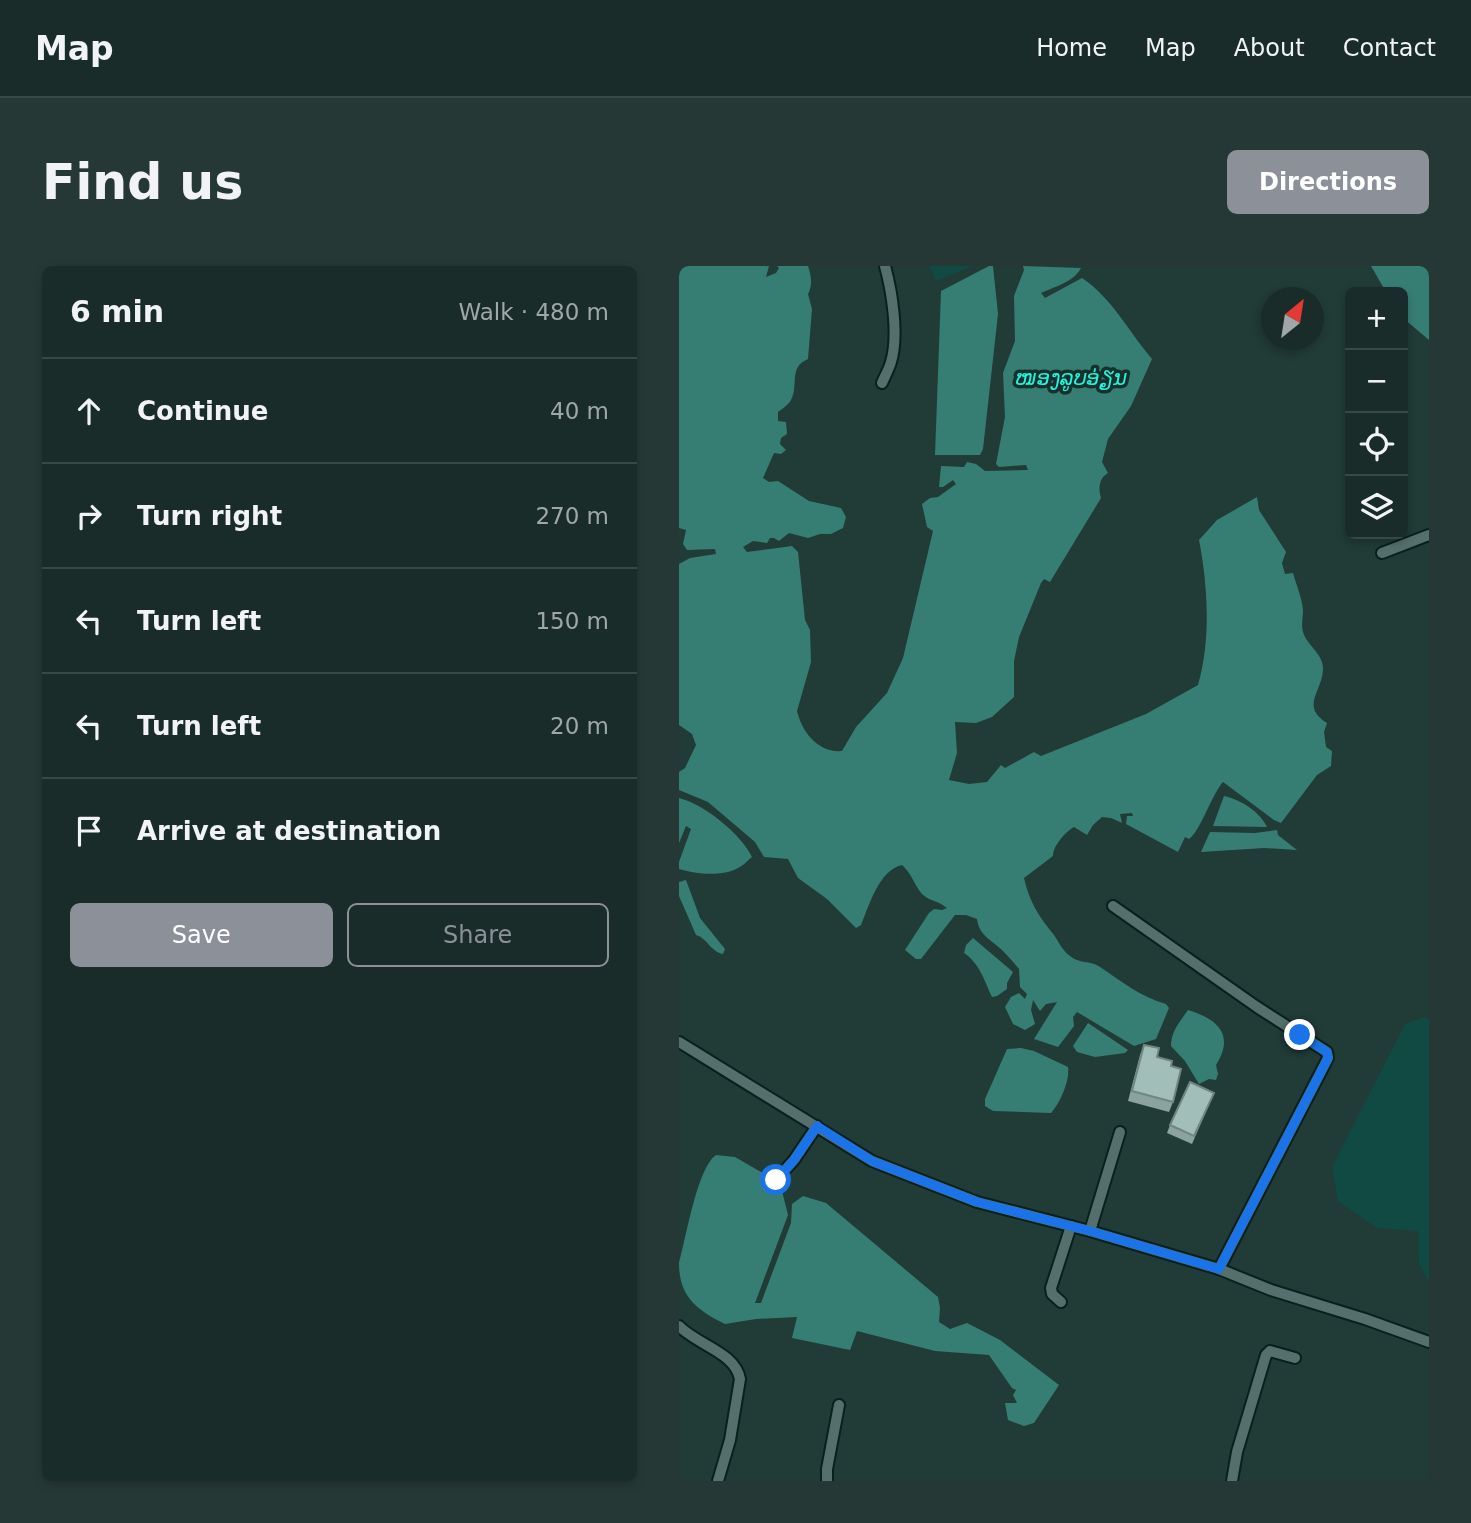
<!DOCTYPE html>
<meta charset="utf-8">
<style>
:root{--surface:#192c29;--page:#263835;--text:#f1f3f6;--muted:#9fa7a8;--line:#374846;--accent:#8c9099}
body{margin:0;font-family:"DejaVu Sans","Noto Sans Lao",sans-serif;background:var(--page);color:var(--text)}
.controls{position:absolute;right:21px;top:21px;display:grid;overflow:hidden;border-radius:10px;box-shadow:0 4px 10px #0003}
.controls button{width:63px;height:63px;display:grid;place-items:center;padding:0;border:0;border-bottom:2px solid var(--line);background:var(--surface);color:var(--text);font:35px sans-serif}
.compass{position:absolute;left:582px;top:21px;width:63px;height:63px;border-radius:50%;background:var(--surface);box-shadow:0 4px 10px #0003;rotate:30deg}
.stop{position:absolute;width:21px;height:21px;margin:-16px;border:5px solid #1a73e8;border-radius:50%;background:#fff}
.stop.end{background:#1a73e8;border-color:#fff;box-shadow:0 2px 7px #0008}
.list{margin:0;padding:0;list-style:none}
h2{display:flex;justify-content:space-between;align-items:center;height:91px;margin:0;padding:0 28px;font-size:30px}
h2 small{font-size:23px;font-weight:400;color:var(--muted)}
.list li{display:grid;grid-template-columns:46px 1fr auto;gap:21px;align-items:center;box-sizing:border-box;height:105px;padding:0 28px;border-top:2px solid var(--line)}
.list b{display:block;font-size:26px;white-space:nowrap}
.list em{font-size:23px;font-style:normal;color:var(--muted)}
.actions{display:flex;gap:14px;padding:21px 28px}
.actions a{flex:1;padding:16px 0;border:2px solid var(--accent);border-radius:10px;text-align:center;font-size:24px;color:var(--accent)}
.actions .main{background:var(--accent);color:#fff}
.icon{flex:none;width:38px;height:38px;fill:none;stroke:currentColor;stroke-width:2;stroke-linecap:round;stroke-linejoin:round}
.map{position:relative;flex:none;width:750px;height:1215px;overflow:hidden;border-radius:10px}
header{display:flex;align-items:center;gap:42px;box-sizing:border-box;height:98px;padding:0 35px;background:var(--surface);border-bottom:2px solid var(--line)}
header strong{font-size:33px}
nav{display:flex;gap:38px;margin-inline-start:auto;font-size:24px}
.intro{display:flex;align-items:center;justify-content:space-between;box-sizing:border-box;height:168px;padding:0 42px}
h1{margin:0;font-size:49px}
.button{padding:18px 32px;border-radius:10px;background:var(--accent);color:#fff;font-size:24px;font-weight:700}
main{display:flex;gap:42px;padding:0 42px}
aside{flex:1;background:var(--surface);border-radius:10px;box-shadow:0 4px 10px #0003}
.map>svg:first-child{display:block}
.green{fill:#104a43}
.water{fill:#367e74}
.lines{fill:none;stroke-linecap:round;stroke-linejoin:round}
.minor-casing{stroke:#07211e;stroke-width:14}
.minor{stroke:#55706c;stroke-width:10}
.wall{fill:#8aa39f}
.building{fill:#a1beb9;stroke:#718582;stroke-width:2}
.route{stroke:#1a73e8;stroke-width:9}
.labels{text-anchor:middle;stroke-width:7;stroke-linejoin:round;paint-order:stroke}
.water-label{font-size:21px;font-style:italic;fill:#20f7e1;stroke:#17302c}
</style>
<header>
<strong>Map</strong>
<nav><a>Home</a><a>Map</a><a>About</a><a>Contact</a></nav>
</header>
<div class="intro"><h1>Find us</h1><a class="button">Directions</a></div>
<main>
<aside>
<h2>6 min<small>Walk · 480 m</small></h2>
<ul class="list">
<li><svg class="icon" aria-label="ahead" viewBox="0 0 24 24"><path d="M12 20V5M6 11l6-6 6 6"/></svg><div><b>Continue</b></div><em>40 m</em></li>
<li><svg class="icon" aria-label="right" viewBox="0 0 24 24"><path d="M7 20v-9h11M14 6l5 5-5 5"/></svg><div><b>Turn right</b></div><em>270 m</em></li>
<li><svg class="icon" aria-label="left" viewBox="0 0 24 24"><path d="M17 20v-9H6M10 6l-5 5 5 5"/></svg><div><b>Turn left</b></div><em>150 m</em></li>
<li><svg class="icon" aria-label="left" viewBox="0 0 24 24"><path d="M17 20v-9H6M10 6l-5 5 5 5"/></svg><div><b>Turn left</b></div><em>20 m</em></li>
<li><svg class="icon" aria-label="arrive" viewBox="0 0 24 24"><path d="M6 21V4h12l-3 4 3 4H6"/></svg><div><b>Arrive at destination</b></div></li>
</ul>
<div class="actions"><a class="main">Save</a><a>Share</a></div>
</aside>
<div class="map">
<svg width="750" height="1215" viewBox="0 0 750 1215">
<rect width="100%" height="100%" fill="#213b37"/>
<g class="green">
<path d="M250,0H293L257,15Z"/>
<path d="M745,751L750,753V1015L740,998L739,965L698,962L659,935L653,901L726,758Z"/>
</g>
<g class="water">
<path d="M0,0H90L87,11L97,7L100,2L98,0H129C132,9 134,19 129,28L133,43L129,93C109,101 120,120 112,134C110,138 103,143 99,146V155L107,156L108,168L102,172L101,178L107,184L102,188L95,187L84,212L90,216L99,215L130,235L162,242L167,251L164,262L152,268H141L129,272L110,267L100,275L95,272H91L88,277L74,275L64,281L68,286L113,280L119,286L126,354L131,364L132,396L118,445C123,466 139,487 163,485L177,461L208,427L224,392L254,265L248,261L243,238L251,232L259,231L277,218L274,214L264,221H260L262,200L285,201L288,196L297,198L306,205L349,204L347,199L320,201L317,198L326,151L324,107L336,75L335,30L345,4L344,0L402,2C395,16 375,21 362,27L366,32L403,12C432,31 450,66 473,93L452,140L429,173L423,196L429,207C420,212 419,223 422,232L371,316L365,313L362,317L340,371L335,395V431L313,451L297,457L276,456L278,487L270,514L290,518L308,516L322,499L326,502L355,486L362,490L467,448L519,419C532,374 529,320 520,274L538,254L578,231L580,244L607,286L603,297L606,308L614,307C617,318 623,332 624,344C624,354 621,361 626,371C632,382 645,390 644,404C643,426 621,440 648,457L645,466L647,481L653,485L652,500L638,509L602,557L595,554L544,516C532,530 521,566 510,573L506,571L499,586L447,558L448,550H454L453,547L441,548L443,557L432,552L423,551L414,559L408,569L395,561C386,566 374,580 374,590L345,612C351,637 359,649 375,669C380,676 383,684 391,690C400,698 411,694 421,701C442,715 462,731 487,738L490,742L477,773L455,780L398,746L394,751L395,760L379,781L355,773L378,736L367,738L361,745L354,734L352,744L356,758L346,764L334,758L326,741L332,731L340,727L346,733L348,728L341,721L340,703C335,697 330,691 324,685C313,674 300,670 298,653L287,649H276L242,693H237L226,684L250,647L255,643L263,644L268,642C260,635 250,635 243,628C235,619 234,609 223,599C200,604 190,640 182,659L177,662L148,633L119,612L109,593L85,591L76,576L29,536L0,524V506L6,502L17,479L13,468L0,459V298L11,292L37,288L36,283L8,284L4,278L7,264L0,262Z"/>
<path d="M310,0H314L319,48L304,183L301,189H256L262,25Z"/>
<path d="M692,0H750V74L724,52V26H707Z"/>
<path d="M545,530C562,534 580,545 588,561L534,560Z"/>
<path d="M0,532C25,538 62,568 73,591C69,594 64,600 59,602C43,611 17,608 0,603V596L12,563L7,560L0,577Z"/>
<path d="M598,564L599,569L618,584L585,582L522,586L531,566L576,567Z"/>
<path d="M7,614L21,652L46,683L44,688C32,686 28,672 17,669L0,630V616Z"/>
<path d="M294,672L334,706L328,717V723L318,730L313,731C305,714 301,698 285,687L287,679Z"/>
<path d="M509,744C539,753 556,769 537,799L539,808L537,814L530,813L520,818L506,795L492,780C492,765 501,756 509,744Z"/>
<path d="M409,757L449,784L446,787L416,791L398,786L394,780Z"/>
<path d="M342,782L355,785L389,801C391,815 381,837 372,847L314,845L306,840V833L328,783Z"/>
<path d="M37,889L56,891L101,917L109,949L76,1037H82L112,957L113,938L124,930L147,937L259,1031L261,1042L260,1056L271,1063L288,1057L321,1074L380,1119L355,1157L345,1160L329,1154L326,1137H338L334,1129L337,1124L333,1122L310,1089L256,1085L178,1065L171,1084L113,1072L118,1051L77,1053L46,1058C18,1044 0,1031 0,997C7,973 18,902 37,889Z"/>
</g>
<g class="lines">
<defs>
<g id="minor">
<path d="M203,117C206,110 210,103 212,96C220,69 213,26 206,0"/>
<path d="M703,287L750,269"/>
<path d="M434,640L578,741L648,786L649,792L540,1003"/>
<path d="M0,776L193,895L298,936L411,965L540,1003L592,1024L686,1053L750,1076"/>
<path d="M97,914L115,894L138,860"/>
<path d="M411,965L441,866"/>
<path d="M382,1036L373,1028L372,1022L392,960"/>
<path d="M0,1060C18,1079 56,1086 61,1113L51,1174L39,1215"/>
<path d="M148,1215V1203L160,1139"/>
<path d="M553,1215L558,1186L587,1089L591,1085L616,1092"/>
</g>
</defs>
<use href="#minor" class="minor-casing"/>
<use href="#minor" class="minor"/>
</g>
<g class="wall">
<path d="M465,779L478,791L492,800L494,836L490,846L449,835L461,789Z"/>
<path d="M535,827L513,878L488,867L491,859Z"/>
</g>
<g class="building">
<path d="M465,779L480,782L478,791L493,795L492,800L502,803L494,836L453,825Z"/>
<path d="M511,816L535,827L515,870L491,859Z"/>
</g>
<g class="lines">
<path class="route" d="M97,914L115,894L138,860L193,895L298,936L411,965L540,1003L649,792L648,786L621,769"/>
</g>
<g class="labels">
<g class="water-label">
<text x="392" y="119">ໜອງລູບອ່ຽນ</text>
</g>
</g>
</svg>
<div class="controls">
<button>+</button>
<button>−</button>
<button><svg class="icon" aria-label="locate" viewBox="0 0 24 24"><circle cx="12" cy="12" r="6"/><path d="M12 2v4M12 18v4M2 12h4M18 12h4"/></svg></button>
<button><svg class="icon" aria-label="layers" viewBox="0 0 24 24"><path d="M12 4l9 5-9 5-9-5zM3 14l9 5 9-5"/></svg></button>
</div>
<svg class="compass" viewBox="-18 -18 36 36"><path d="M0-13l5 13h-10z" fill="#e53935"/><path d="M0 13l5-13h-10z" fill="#9fa7a8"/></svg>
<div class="stop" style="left:97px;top:914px"></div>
<div class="stop end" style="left:621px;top:769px"></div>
</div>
</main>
